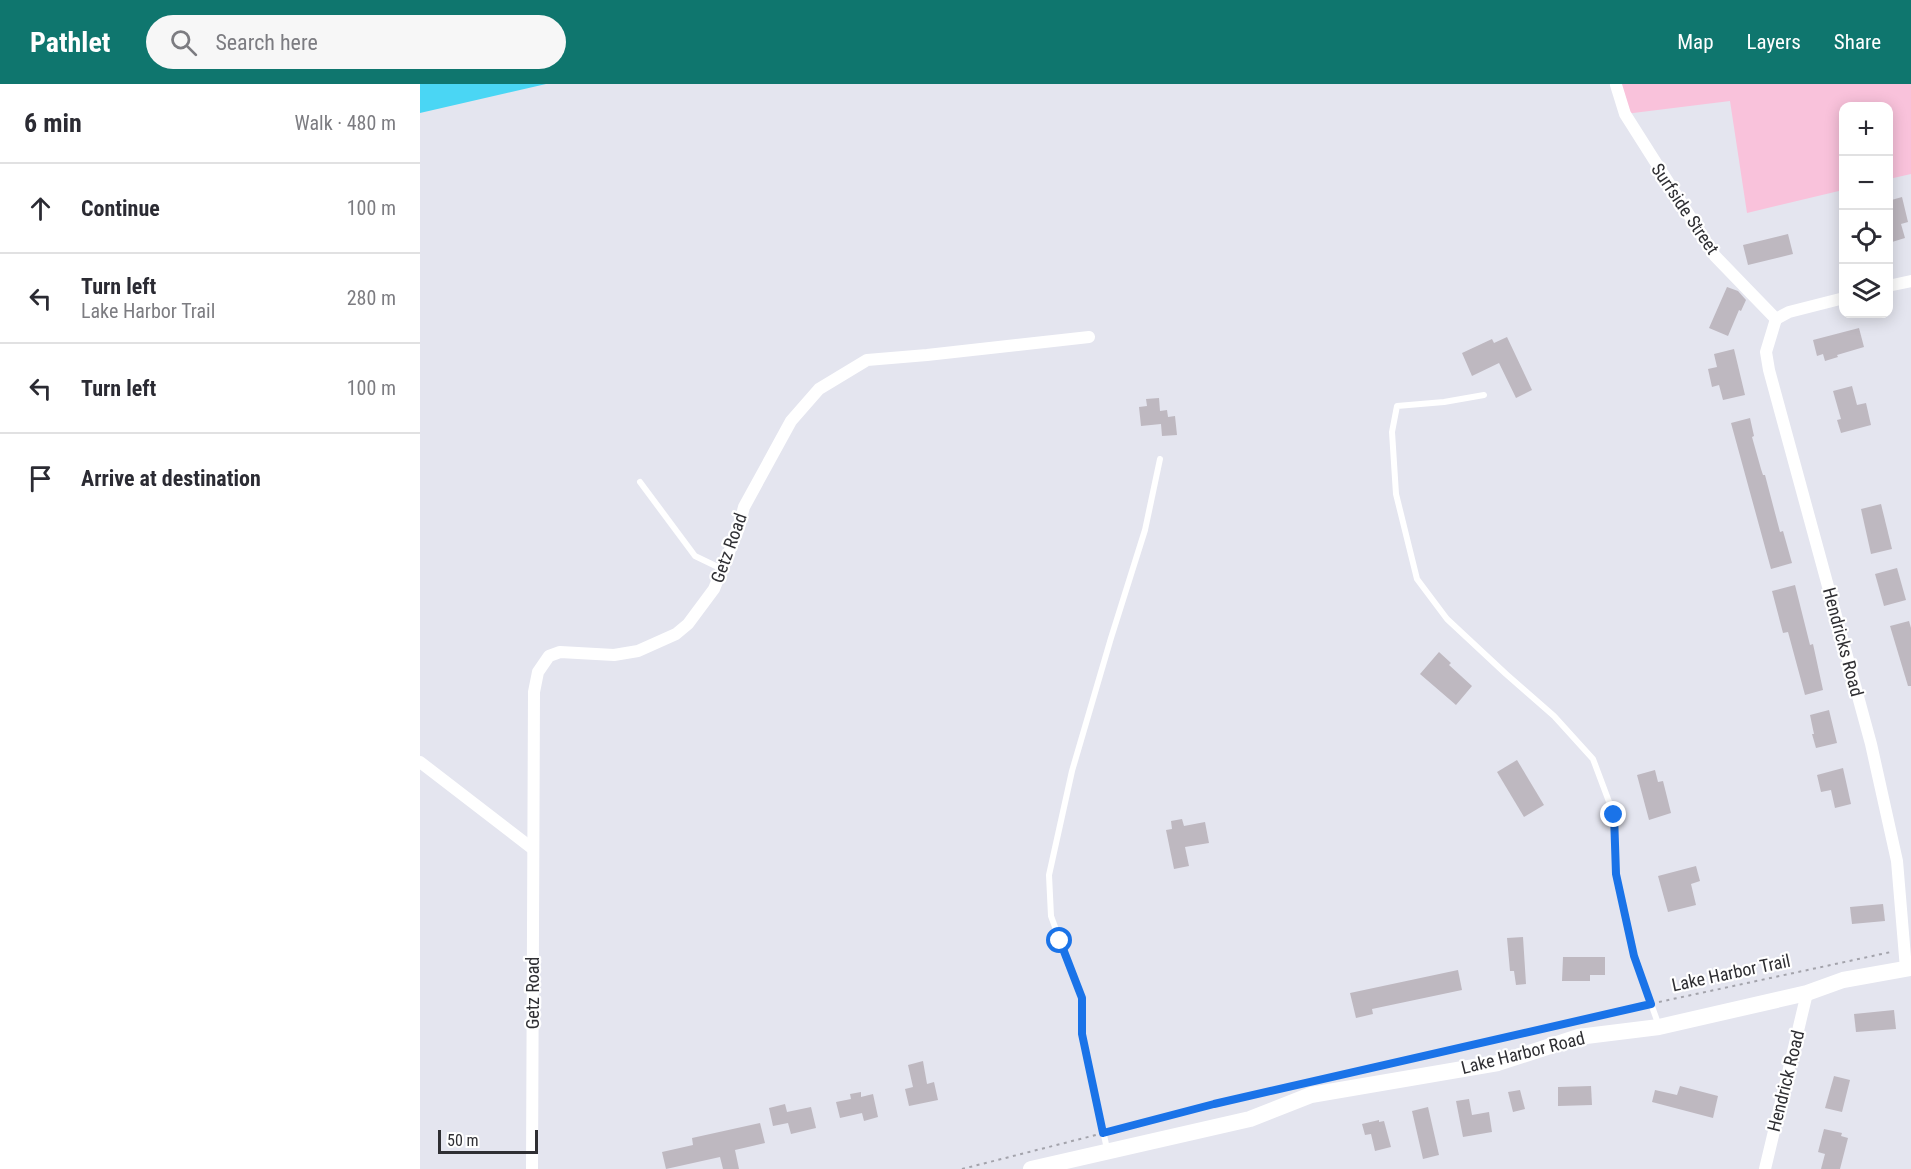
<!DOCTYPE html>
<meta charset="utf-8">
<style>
:root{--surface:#fff;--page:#f7f7f7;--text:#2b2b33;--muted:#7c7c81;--line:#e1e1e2;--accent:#0f766e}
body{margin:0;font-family:"Roboto Condensed",sans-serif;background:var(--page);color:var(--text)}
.controls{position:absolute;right:18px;top:18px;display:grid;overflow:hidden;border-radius:12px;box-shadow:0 3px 15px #0003}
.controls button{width:54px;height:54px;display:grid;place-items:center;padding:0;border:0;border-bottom:2px solid var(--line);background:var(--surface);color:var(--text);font:30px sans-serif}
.scale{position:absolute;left:18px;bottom:15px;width:100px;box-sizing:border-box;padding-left:6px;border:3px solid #2f2f33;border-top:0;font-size:16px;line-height:21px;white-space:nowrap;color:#2f2f33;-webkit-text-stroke:4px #fff;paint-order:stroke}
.stop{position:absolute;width:18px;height:18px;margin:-14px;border:4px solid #1a73e8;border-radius:50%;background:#fff}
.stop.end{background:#1a73e8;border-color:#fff;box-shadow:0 2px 6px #0008}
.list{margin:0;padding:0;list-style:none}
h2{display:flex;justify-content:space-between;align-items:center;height:78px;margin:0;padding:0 24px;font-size:26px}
h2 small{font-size:20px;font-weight:400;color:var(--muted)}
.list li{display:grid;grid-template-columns:39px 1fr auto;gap:18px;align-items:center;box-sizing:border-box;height:90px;padding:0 24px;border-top:2px solid var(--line)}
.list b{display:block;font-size:22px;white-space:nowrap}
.list p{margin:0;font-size:20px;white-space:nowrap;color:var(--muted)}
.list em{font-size:20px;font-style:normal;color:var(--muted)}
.icon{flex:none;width:33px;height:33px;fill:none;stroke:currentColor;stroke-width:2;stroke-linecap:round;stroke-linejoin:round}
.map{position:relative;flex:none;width:1491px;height:1085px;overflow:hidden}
header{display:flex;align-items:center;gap:36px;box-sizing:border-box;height:84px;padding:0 30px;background:var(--accent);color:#fff}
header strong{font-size:28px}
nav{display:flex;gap:33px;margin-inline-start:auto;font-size:21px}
.search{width:420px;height:54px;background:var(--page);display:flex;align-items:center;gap:15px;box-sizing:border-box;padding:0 21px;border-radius:33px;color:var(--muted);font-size:22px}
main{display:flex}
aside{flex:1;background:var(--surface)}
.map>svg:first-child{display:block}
.green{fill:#f9c2db}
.water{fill:#4ad6f4}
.building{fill:#beb8c0}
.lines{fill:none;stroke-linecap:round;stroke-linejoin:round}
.path{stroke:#a3a3ab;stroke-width:2;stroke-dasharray:3 4.5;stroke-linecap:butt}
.lane{stroke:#fff;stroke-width:6}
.street{stroke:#fff;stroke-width:12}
.secondary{stroke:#fff;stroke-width:16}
.route{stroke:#1a73e8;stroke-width:8}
.labels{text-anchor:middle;stroke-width:4.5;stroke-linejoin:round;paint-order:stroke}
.street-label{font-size:18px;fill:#2f2f33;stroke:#fff}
</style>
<header>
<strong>Pathlet</strong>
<div class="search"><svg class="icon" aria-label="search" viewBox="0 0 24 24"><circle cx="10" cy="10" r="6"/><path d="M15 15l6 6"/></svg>Search here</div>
<nav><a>Map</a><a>Layers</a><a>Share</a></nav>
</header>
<main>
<aside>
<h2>6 min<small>Walk · 480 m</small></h2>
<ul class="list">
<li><svg class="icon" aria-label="ahead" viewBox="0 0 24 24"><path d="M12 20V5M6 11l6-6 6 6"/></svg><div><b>Continue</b></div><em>100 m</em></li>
<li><svg class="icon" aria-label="left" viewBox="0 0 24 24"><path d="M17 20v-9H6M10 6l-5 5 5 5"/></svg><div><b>Turn left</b><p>Lake Harbor Trail</p></div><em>280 m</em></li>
<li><svg class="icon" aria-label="left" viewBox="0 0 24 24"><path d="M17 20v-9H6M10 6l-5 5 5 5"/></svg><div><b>Turn left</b></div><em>100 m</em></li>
<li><svg class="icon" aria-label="arrive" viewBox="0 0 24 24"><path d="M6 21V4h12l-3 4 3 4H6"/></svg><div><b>Arrive at destination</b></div></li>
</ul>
</aside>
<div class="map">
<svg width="1491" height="1085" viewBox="0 0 1491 1085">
<rect width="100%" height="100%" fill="#e4e5ef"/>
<path class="green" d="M1200,0H1491V90L1469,95L1468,22H1424L1423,106L1327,129L1310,17L1205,30Z"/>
<path class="water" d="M0,0H126L0,29Z"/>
<g class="building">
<path d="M1482,113L1488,138L1481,140L1485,154L1472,158L1468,146V117Z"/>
<path d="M1368,150L1373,170L1328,181L1323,161Z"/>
<path d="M1307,203L1318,207L1326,216L1321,227L1319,226L1308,252L1289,244Z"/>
<path d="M1439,244L1444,263L1417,271L1418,273L1405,277L1403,270L1397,272L1393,256Z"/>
<path d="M1087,253L1112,306L1096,314L1079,279L1052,292L1042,269L1072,255L1074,259Z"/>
<path d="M1314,265L1325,311L1303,316L1299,301L1292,303L1288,285L1297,283L1294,270Z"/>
<path d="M1432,302L1437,321L1446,319L1451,341L1421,349L1417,336L1421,335L1413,307Z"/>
<path d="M739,314L740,327L747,326L748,333L755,332L757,351L742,352L741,340L721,342L719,323L727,322L726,315Z"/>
<path d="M1330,334L1334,352L1332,353L1341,385L1343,391H1345L1360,448L1363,447L1372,479L1351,485L1311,339Z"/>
<path d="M1461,420L1472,465L1451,470L1441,425Z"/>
<path d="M1477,484L1486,516L1464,522L1455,490Z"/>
<path d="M1375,501L1390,561L1393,560L1403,606L1385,611L1368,548L1363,549L1352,507Z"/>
<path d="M1489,537L1491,544V602H1488L1470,542Z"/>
<path d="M1019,568L1031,579L1029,581L1052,602L1036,621L1000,590Z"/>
<path d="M1409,626L1417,659L1396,664L1392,650H1394L1390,631Z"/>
<path d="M1097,676L1124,721L1104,733L1077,688Z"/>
<path d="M1423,684L1431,720L1415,724L1411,706L1401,708L1397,691Z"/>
<path d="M1235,686L1238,698L1243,697L1251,729L1229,736L1217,691Z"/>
<path d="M762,735L764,742L785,738L789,759L765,763L769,782L754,785L746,746L752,745L751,737Z"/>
<path d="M1276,782L1280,797L1271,800L1276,821L1248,828L1238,792Z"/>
<path d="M1463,820L1465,837L1432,840L1430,823Z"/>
<path d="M1103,853L1106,900L1096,901L1094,887H1090L1087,854Z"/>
<path d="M1143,873H1185V891H1170V897H1142Z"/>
<path d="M1038,886L1042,906L952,925L953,930L936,934L930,909Z"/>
<path d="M1474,926L1476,945L1436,948L1434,930Z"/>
<path d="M503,977L507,1000L514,998L518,1016L489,1022L485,1005L493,1003L488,981Z"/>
<path d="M1414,992L1430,996L1422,1028L1405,1024Z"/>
<path d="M1171,1002L1172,1021L1138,1022V1003Z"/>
<path d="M1260,1002L1298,1012L1293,1034L1232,1018L1235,1006L1257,1011Z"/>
<path d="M1100,1006L1105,1025L1093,1028L1088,1008Z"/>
<path d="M441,1008V1013L453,1010L458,1033L444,1037L442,1029L420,1034L416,1018L431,1015L430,1010Z"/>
<path d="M1049,1015L1052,1031L1069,1028L1072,1048L1043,1053L1036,1017Z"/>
<path d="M365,1020L367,1028L391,1023L396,1044L371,1050L368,1039L353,1042L349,1024Z"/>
<path d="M1008,1023L1019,1071L1003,1075L992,1027Z"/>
<path d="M959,1036V1038L964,1037L971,1063L955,1067L951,1050L945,1051L942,1040Z"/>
<path d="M340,1039L345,1059L315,1066L319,1085H303L300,1073L246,1085L242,1068L273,1061L272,1054Z"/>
<path d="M1404,1045L1422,1049L1421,1052L1428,1054L1420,1085H1401L1405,1070L1398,1068Z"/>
</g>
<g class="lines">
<g class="path">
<path d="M1239,918L1471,868"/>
<path d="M1157,937L1222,922"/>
<path d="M950,985L1152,938"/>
<path d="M693,1046L865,1004"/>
<path d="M542,1085L676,1051"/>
</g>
<g class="lane">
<path d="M1064,311L1024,318L977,322L972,348L976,410L997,495L1027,535L1086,590L1134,632L1173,675L1194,731L1196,790L1214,872L1239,942"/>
<path d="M220,398L275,472L302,485"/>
<path d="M687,1065L662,950L661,914L631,832L629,791L652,687L691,554L725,446L740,375"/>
</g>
<g class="street">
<path d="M1196,1L1205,30L1295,172L1356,235"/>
<path d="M1468,202L1491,197"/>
<path d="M1356,235L1346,268L1349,286L1451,660L1477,777L1486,885"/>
<path d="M1356,235L1369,228L1424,214"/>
<path d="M0,678L113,765"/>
<path d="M112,1085L114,608L118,588L129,572L140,568L194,571L218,567L256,550L268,540L294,505L318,446L324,423L371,337L399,305L447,276L507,271L669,253"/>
<path d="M1345,1085L1387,909"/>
</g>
<path class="secondary" d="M611,1085L830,1035L891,1011L1078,979L1158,953L1239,943L1387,909L1423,896L1491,884"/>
</g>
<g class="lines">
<path class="route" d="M640,857L662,914V950L683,1049L794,1020L1231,920L1214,872L1196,790L1194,731"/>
</g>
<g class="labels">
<g class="street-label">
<text transform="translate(1265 125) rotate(56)" y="6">Surfside Street</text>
<text transform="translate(309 464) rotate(-70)" y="6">Getz Road</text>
<text transform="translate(1423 558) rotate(75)" y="6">Hendricks Road</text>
<text transform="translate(1311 889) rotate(-12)" y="6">Lake Harbor Trail</text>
<text transform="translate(113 909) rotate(-90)" y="6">Getz Road</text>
<text transform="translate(1103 969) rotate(-14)" y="6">Lake Harbor Road</text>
<text transform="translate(1366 997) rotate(-76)" y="6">Hendrick Road</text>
</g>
</g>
</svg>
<div class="controls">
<button>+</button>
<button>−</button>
<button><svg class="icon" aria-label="locate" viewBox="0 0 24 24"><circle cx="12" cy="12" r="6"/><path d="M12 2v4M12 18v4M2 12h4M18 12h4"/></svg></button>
<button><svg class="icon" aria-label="layers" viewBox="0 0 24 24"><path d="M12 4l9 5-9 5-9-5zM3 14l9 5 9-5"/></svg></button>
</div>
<div class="scale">50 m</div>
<div class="stop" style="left:640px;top:857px"></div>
<div class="stop end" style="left:1194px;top:731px"></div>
</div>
</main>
